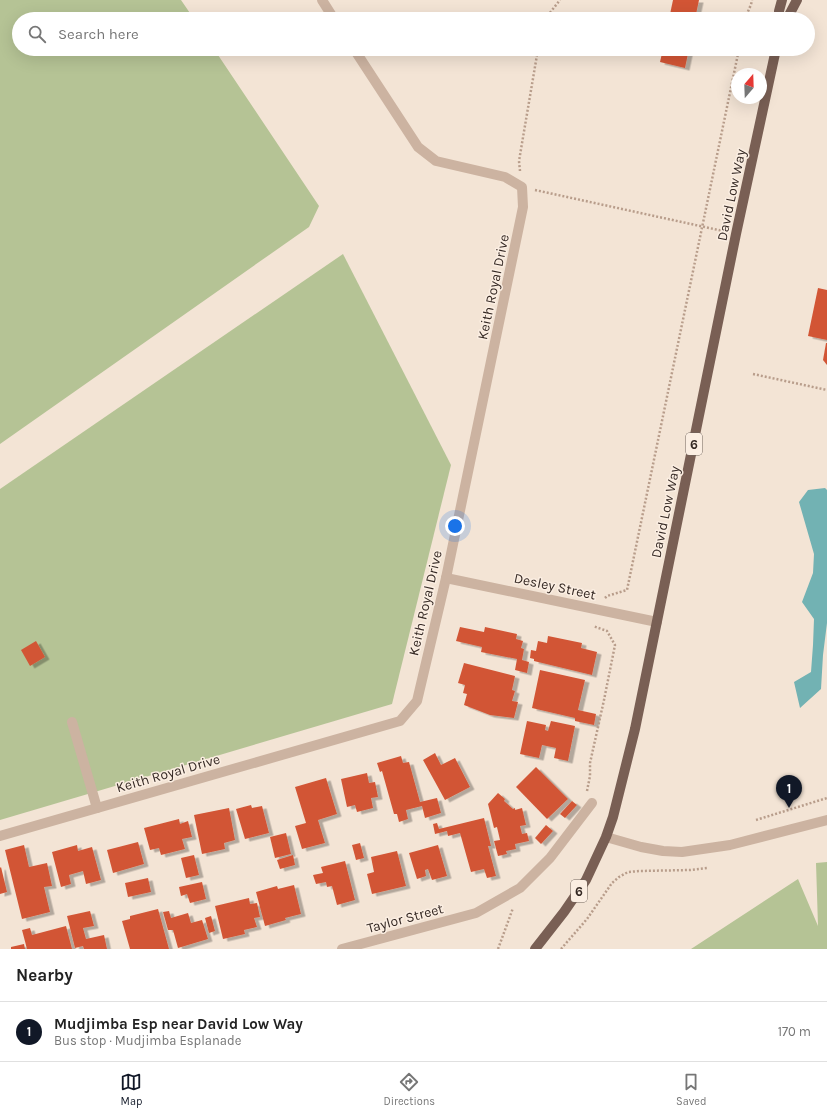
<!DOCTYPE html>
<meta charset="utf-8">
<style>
:root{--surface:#fff;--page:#f6f6f6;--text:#222;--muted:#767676;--line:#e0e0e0;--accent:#111827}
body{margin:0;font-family:Karla,sans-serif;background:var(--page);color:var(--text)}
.compass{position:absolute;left:731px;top:68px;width:36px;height:36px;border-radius:50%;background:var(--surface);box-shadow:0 4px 16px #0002;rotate:19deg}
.you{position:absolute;left:455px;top:526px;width:14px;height:14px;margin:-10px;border:3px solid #fff;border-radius:50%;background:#1a73e8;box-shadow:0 0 0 6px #1a73e833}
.badge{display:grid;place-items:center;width:26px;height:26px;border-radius:50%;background:var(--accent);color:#fff;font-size:13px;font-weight:700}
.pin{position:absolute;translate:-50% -33px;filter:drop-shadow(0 1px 2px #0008)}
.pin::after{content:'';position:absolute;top:21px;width:14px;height:12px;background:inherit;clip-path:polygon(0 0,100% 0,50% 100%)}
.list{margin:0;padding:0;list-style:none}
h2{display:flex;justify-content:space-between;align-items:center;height:52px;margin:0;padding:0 16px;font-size:17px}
h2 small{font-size:13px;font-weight:400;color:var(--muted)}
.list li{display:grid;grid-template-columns:26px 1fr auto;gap:12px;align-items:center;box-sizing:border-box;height:60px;padding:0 16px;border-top:1px solid var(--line)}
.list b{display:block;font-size:15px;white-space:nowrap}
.list p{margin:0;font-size:13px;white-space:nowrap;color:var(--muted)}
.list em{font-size:13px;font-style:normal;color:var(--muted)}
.icon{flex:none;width:22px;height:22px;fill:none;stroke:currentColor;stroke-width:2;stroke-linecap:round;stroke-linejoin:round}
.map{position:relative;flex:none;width:827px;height:949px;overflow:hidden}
.search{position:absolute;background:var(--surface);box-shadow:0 4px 16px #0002;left:12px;right:12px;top:12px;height:44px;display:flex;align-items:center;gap:10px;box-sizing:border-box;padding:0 14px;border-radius:22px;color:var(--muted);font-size:15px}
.sheet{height:112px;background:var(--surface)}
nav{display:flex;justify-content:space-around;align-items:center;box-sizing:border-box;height:56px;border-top:1px solid var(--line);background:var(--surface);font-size:11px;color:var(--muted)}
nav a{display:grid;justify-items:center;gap:2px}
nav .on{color:var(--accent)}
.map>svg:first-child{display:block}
.green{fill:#b5c395}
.water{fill:#72b2b3}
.building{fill:#d25535;filter:url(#shadow)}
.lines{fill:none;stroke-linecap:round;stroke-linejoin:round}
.path{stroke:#b89d8b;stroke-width:2.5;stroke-dasharray:2 2;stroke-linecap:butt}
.minor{stroke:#ccb3a1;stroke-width:10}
.major{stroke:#795f54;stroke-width:10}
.labels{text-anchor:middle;stroke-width:3;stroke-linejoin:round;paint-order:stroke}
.shield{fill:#fbeee2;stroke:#70645d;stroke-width:1}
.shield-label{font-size:13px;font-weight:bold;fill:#352924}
.street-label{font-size:14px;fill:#352924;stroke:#fbeee2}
</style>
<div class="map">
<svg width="827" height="949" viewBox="0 0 827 949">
<defs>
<filter id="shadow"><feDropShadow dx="4.5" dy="2.5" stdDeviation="0" flood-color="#0004"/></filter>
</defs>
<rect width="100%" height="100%" fill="#f3e4d5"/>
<g class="green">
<path d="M0,0H181L194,19H19V49H214L319,206L309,227L0,444Z"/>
<path d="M343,254L451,465L392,704L0,820V489Z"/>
<path d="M827,862V949H691L798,879L818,926L816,863Z"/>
</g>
<path class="water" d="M825,488L827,490V623L823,655L821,689L800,708L794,682L811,672L813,645L814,619L802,602L813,573L814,554L799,502L808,490Z"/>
<g class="building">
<path d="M673,0H699L695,19H669Z"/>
<path d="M663,49H689L685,68L660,62Z"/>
<path d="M818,288L827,290V340L808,336Z"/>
<path d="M826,343H827V365L823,360Z"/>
<path d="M460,627L484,632L485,627L517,634L516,639L523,641L521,648L524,649L522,660L529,662L527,673L515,670L517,659L481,652L482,647L456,641Z"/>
<path d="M548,636L582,643L581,648L597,652L592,675L534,661V659L530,658L531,650L536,651L538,641L547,643Z"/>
<path d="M36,641L45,657L30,666L21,650Z"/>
<path d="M464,663L515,676L512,690L515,691L512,701L518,702L514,718L490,715L464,705L467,694L463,693L465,685L458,683Z"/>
<path d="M540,670L585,680L578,710L596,714L594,725L575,721V718L532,708Z"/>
<path d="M527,721L546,725L545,730L548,731L551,721L575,726L568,761L554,758L556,748L542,745L539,758L520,754Z"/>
<path d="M435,753L441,765L455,758L470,787L445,800L423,760Z"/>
<path d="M401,756L403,763L409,762L420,802L437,798L441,813L425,818L422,806L406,810L408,819L399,822L397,814H394L382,771L380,772L377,763Z"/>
<path d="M536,767L568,799L547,819L516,787Z"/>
<path d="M367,773L369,783L375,782L378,797L371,798L373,808L357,812L355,805L347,807L341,779Z"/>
<path d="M326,778L337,814L318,820L325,843L302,849L295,826L306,823L295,787Z"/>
<path d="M498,793L505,799L504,801L513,809L515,808V810L522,808L526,825L520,826L522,834L527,833L529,841L515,844L516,849L506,851L507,854L498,856L494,841L500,840L497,827L494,828L488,804Z"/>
<path d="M572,801L577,805L565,818L560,814Z"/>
<path d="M251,805L252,808L262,806L269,833L245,839L236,809Z"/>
<path d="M229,808L235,840L224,843L225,849L202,854L194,815Z"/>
<path d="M484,818L491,846H488L496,876L487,878L484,869L471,872L460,833L448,836L447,831L435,834L433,824L437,823L439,829Z"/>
<path d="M179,819L180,824L188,821L192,837L182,839L185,849L161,855L159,848L150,850L144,828Z"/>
<path d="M546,825L553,831L541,844L535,838Z"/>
<path d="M286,833L291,854L275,858L270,837Z"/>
<path d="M138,842L144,864L113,873L107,850Z"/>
<path d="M360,843L364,858L356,860L352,845Z"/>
<path d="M24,845L29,867L47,863L52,886L44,887L50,912L22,919L5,850Z"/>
<path d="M77,845L78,851L92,847L101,880L86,884L83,871L69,875L71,884L61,887L52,852Z"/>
<path d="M438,845L447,876L432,880L428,869L425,870L426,876L417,879L409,853Z"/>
<path d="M397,851L406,886L372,894L367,874L374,872L371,857Z"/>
<path d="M194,855L199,875L186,878L181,858Z"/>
<path d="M293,855L295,865L280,869L277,860Z"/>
<path d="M345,861L355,900L337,905L332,886L327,887L326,882L316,884L313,875L323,873L321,867Z"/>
<path d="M1,867L7,892L0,894V868Z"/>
<path d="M148,878L151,892L128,897L125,883Z"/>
<path d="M202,882L206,899L190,903L187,894L181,896L179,887Z"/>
<path d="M294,885L301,914L285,918L286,920L265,926L256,892L277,886L278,889Z"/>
<path d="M249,898L250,904L257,903L260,917L254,918L257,927L244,930L245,934L223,939L215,906Z"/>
<path d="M158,909L169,949H130L122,921L130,919V916Z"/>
<path d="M90,911L94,926L83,928L86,939L104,935L107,949H84L83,946L75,948L67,916Z"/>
<path d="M169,911L171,918L188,913L191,923L202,920L208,939L178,948L173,930H168L163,912Z"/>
<path d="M211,916L215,931L209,933L205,918Z"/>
<path d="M66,926L72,949H27L22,930L30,928L32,935Z"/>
<path d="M24,944L25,949H11V947Z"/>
</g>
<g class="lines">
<g class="path">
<path d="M545,19L560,0"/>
<path d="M745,19C747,12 751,7 752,0"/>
<path d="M520,171L519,161L538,49"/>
<path d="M535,190L723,231"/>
<path d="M753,374L827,390"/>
<path d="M605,598L607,596L627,590L739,49"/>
<path d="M587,791L590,776V763L604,700L615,645L607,631L593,626"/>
<path d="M756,820L827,798"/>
<path d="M498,949L513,908"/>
<path d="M561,949L587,919L612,883L619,877L628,872L640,871L690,870L707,868"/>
</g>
<g class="minor">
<path d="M322,0L334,19"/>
<path d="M446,578L657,622"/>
<path d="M72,722L97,808"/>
<path d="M0,836L400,721L417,701L446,578L523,207L522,187L505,177L436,161L418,147L354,49"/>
<path d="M606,837L641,847L663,851L682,852L730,845L827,820"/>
<path d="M342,949L476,913L520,888L550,858L592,803"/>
</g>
<g class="major">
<path d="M779,19V11L782,0"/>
<path d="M787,19L797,0"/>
<path d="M535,949L564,912L586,880L606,837L613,817L635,729L736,234L776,49"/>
</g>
</g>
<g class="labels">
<g class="shield">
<rect x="686" y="433" width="16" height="22" rx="3"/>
<rect x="571" y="880" width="16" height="22" rx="3"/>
</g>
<g class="shield-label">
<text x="694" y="449">6</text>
<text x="579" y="896">6</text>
</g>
<g class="street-label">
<text transform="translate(731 195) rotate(-78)" y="5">David Low Way</text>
<text transform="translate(493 287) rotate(-78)" y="5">Keith Royal Drive</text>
<text transform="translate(665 512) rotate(-78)" y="5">David Low Way</text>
<text transform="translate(555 586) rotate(12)" y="5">Desley Street</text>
<text transform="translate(425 603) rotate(-77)" y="5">Keith Royal Drive</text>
<text transform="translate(168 773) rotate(-16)" y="5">Keith Royal Drive</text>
<text transform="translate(405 918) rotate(-15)" y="5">Taylor Street</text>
</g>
</g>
</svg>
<svg class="compass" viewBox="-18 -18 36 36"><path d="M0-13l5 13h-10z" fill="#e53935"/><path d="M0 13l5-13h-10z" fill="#767676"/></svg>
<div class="you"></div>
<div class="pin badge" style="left:789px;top:808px">1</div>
<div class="search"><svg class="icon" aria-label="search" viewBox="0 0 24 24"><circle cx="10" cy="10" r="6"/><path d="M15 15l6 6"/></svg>Search here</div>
</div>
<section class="sheet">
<h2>Nearby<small></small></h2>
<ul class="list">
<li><span class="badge">1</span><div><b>Mudjimba Esp near David Low Way</b><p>Bus stop · Mudjimba Esplanade</p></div><em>170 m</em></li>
</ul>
</section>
<nav>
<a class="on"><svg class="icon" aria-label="map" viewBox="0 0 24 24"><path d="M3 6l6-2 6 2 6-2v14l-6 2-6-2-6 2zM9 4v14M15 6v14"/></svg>Map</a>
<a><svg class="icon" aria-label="directions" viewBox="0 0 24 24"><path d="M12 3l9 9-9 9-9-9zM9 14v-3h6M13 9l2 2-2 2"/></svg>Directions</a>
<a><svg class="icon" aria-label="saved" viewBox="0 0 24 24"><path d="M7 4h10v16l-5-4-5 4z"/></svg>Saved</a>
</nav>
